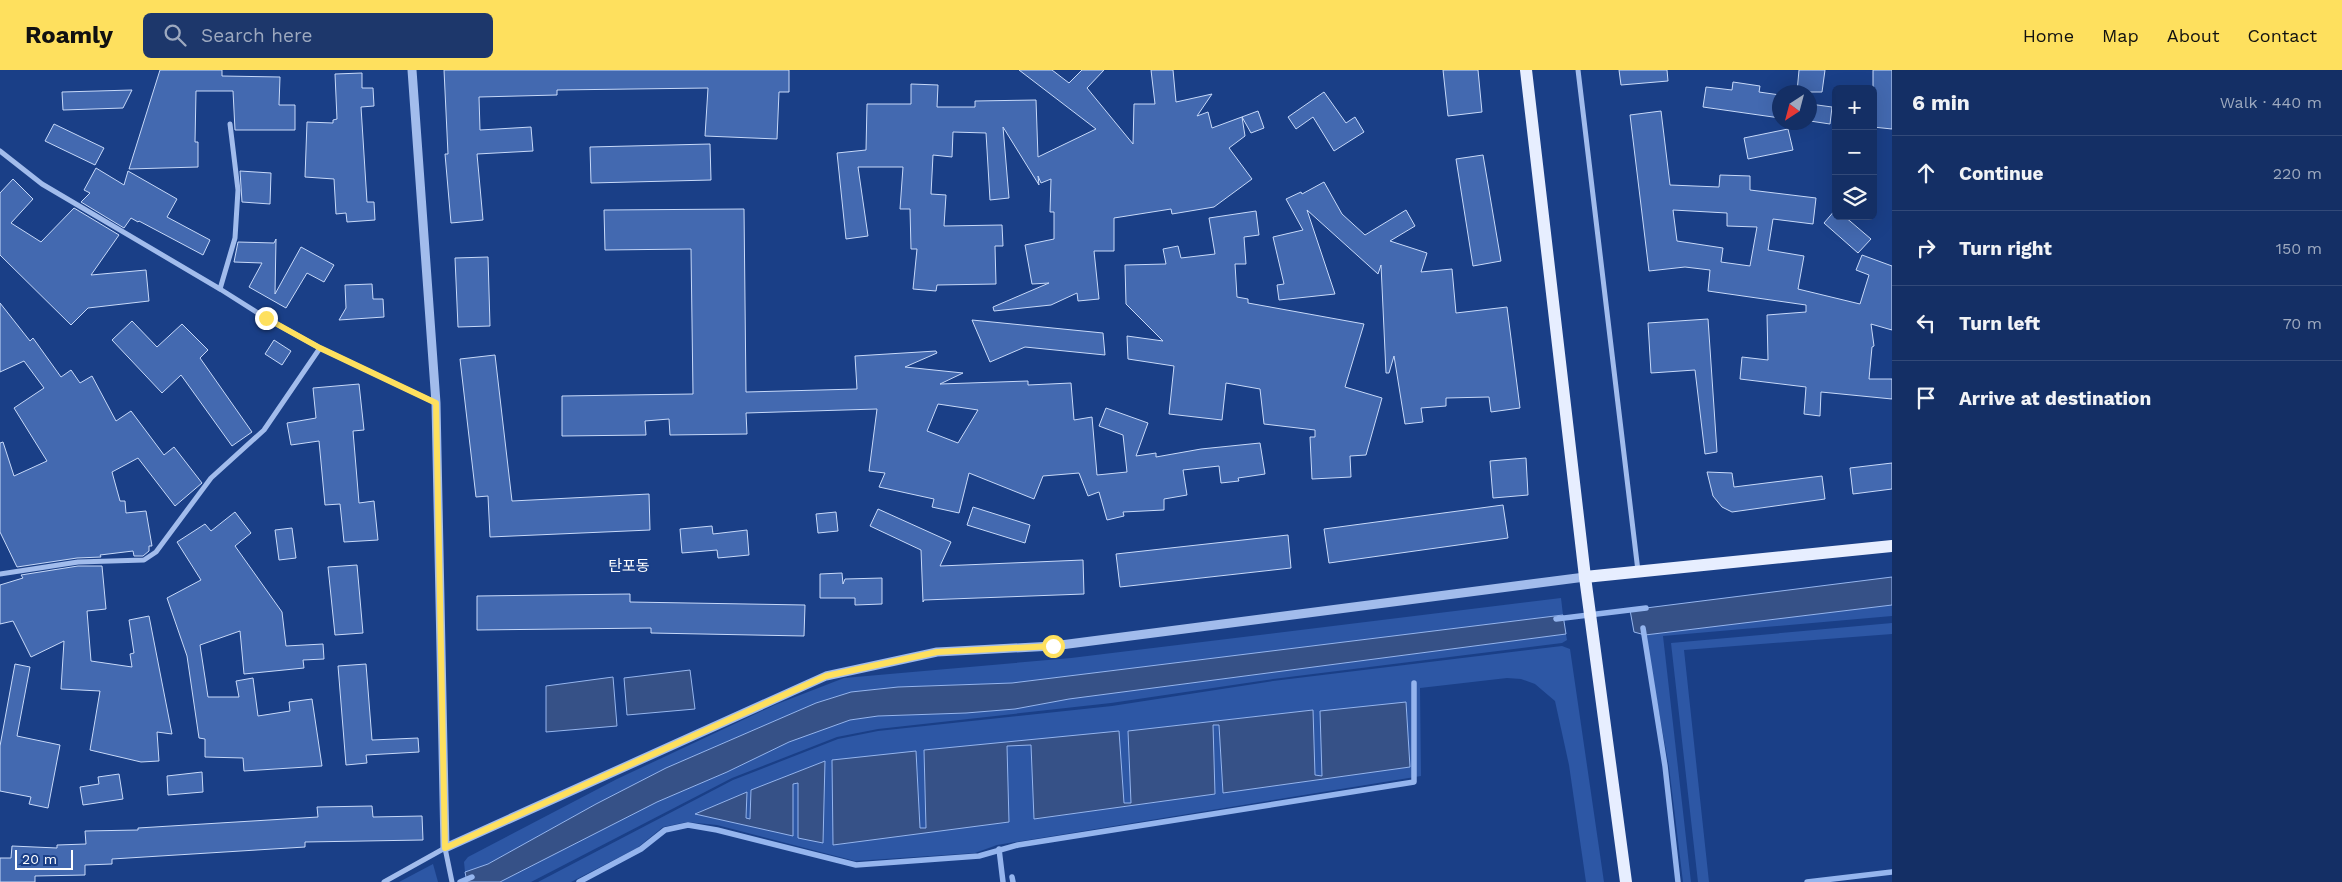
<!DOCTYPE html>
<meta charset="utf-8">
<style>
:root{--surface:#142f65;--page:#1d376b;--text:#f1f3f6;--muted:#9da9bf;--line:#334a79;--accent:#fee05e}
body{margin:0;font-family:"Work Sans","Noto Sans KR",sans-serif;background:var(--page);color:var(--text)}
.controls{position:absolute;right:15px;top:15px;display:grid;overflow:hidden;border-radius:8px;box-shadow:0 5px 20px #0002}
.controls button{width:45px;height:45px;display:grid;place-items:center;padding:0;border:0;border-bottom:1px solid var(--line);background:var(--surface);color:var(--text);font:25px sans-serif}
.compass{position:absolute;left:1772px;top:15px;width:45px;height:45px;border-radius:50%;background:var(--surface);box-shadow:0 5px 20px #0002;rotate:216deg}
.scale{position:absolute;left:15px;bottom:12px;width:58px;box-sizing:border-box;padding-left:5px;border:2px solid #fff;border-top:0;font-size:14px;line-height:18px;white-space:nowrap;color:#fff;-webkit-text-stroke:4px #1a3f87;paint-order:stroke}
.stop{position:absolute;width:15px;height:15px;margin:-11px;border:4px solid #fee05e;border-radius:50%;background:#fff}
.stop.end{background:#fee05e;border-color:#fff;box-shadow:0 1px 5px #0008}
.list{margin:0;padding:0;list-style:none}
h2{display:flex;justify-content:space-between;align-items:center;height:65px;margin:0;padding:0 20px;font-size:21px}
h2 small{font-size:16px;font-weight:400;color:var(--muted)}
.list li{display:grid;grid-template-columns:32px 1fr auto;gap:15px;align-items:center;box-sizing:border-box;height:75px;padding:0 20px;border-top:1px solid var(--line)}
.list b{display:block;font-size:19px;white-space:nowrap}
.list em{font-size:16px;font-style:normal;color:var(--muted)}
.icon{flex:none;width:28px;height:28px;fill:none;stroke:currentColor;stroke-width:2;stroke-linecap:round;stroke-linejoin:round}
.map{position:relative;flex:none;width:1892px;height:812px;overflow:hidden}
header{display:flex;align-items:center;gap:30px;box-sizing:border-box;height:70px;padding:0 25px;background:var(--accent);color:#111}
header strong{font-size:24px}
nav{display:flex;gap:28px;margin-inline-start:auto;font-size:18px}
.search{width:350px;height:45px;background:var(--page);display:flex;align-items:center;gap:12px;box-sizing:border-box;padding:0 18px;border-radius:8px;color:var(--muted);font-size:19px}
main{display:flex}
aside{flex:1;background:var(--surface)}
.map>svg:first-child{display:block}
.green{fill:#2d57a5;fill-rule:evenodd}
.water{fill:#365187;stroke:#95b5ee}
.lines{fill:none;stroke-linecap:round;stroke-linejoin:round}
.stream{stroke:#95b5ee;stroke-width:5.5}
.building{fill:#4369b0;stroke:#c7d9f9;fill-rule:evenodd}
.minor{stroke:#a2bcec;stroke-width:5}
.tertiary{stroke:#a2bcec;stroke-width:9}
.primary{stroke:#e7eeff;stroke-width:12}
.route{stroke:#fee05e;stroke-width:6}
.labels{text-anchor:middle;stroke-width:4;stroke-linejoin:round;paint-order:stroke}
.quarter-label{font-size:15px;fill:#fff;stroke:#1a3f87}
</style>
<header>
<strong>Roamly</strong>
<div class="search"><svg class="icon" aria-label="search" viewBox="0 0 24 24"><circle cx="10" cy="10" r="6"/><path d="M15 15l6 6"/></svg>Search here</div>
<nav><a>Home</a><a>Map</a><a>About</a><a>Contact</a></nav>
</header>
<main>
<div class="map">
<svg width="1892" height="812" viewBox="0 0 1892 812">
<rect width="100%" height="100%" fill="#1a3f87"/>
<g class="green">
<path d="M1561,528L1563,545L1012,613L898,617L851,622L816,633L666,698L596,734L488,794L465,802L464,792L468,787L617,709L777,634L844,608L1071,588Z"/>
<path d="M1892,535V546L1663,566L1691,812H1683L1669,697L1645,565Z"/>
<path d="M1892,553V564L1684,580L1709,812H1698L1671,573Z"/>
<path d="M1566,564L1567,570L1562,573L1273,609L1111,633L878,659L837,667L732,708L531,812H500L657,732L727,702L789,672L850,650L878,646L966,643L1015,639L1069,629Z"/>
<path d="M1562,576L1570,579L1604,812H1586L1569,695L1555,631L1535,614L1521,609L1507,608L1420,618L1421,706L997,775L975,783L855,791L717,755L687,752L663,757L637,778L571,812H538L733,710L838,669L878,661L1112,636L1273,611ZM1406,632L1410,697L1223,723L1219,655H1212L1215,724L1035,749L1031,674L1006,676L1008,752L833,775L916,681L920,758H926L924,680L1119,662L1124,733H1131L1128,661L1312,640L1315,706H1322ZM825,691L798,768V713H793V766L695,744L747,722L746,748L750,749L751,720Z"/>
<path d="M433,794L438,812H399Z"/>
</g>
<g class="water">
<path d="M1892,507V535L1645,565L1634,562L1630,540Z"/>
<path d="M1563,545L1566,564L1069,629L1015,639L966,643L878,646L850,650L789,672L727,702L657,732L500,812H467L465,802L488,794L596,734L666,698L816,633L851,622L898,617L1012,613Z"/>
<path d="M690,600L695,639L627,645L624,608Z"/>
<path d="M613,607L617,656L546,662V616Z"/>
<path d="M1406,632L1410,697L1223,723L1219,655H1213L1215,724L1034,749L1031,675L1007,676L1009,752L833,775L832,690L916,681L920,758H926L924,680L1119,661L1124,733H1131L1128,661L1313,640L1315,705L1322,706L1320,641Z"/>
<path d="M825,691L823,773L798,768V713L793,714V766L695,744L747,722L746,748L750,749L751,720Z"/>
</g>
<g class="lines">
<g class="stream">
<path d="M1556,549L1646,538"/>
<path d="M1643,558L1665,696L1678,812"/>
<path d="M999,779L1003,812"/>
<path d="M1012,807L1013,812"/>
<path d="M460,812L472,807"/>
<path d="M579,812L641,779L665,760L688,755L717,760L856,795L979,786L1018,775L1414,712V613"/>
<path d="M1807,812L1892,802"/>
</g>
</g>
<g class="building">
<path d="M160,0H222V6L280,7L279,35H295V60H235L233,21H196L195,72H198V97L129,99Z"/>
<path d="M444,0H789V22H779L777,69L705,66L708,18L557,20V25L479,27L480,60L531,57L533,81L477,84L483,150L451,153L445,84H448Z"/>
<path d="M1019,0H1052L1069,13L1082,0H1104L1087,18L1133,74L1134,34H1155L1151,0H1173L1176,32L1212,24L1197,46L1208,42L1212,58L1258,41L1264,58L1251,63L1242,47L1245,66L1229,78L1252,109L1214,137L1172,144L1171,139L1114,148V181H1094L1099,229L1078,231L1077,223L1051,235L994,241L993,237L1049,213L1032,214L1025,175L1054,169V142H1050L1051,109L1041,113L1038,106L1039,115L1003,57L1009,128L990,130L986,63L953,62L952,87L933,85L931,124L946,125L944,156L1002,155L1003,176H995L996,214L937,215L936,221L913,219L917,179H911L910,139H900L903,97H858L868,166L846,169L837,83L866,80L867,34H911V14L938,15L937,37H975V31L1036,30L1038,87L1096,59Z"/>
<path d="M1443,0H1478L1482,42L1448,46Z"/>
<path d="M1619,0H1667L1668,11L1621,15Z"/>
<path d="M1799,0H1825L1822,22H1797Z"/>
<path d="M1873,0H1892V59L1873,57Z"/>
<path d="M362,3V18H373L374,36L361,37L367,132H374L375,150L347,152L346,143L336,144L334,109L305,107L307,52L333,53V50L337,49L335,4Z"/>
<path d="M1733,12L1760,16L1759,22L1780,25V48L1703,37L1706,17L1732,20Z"/>
<path d="M132,20L123,38L63,40L62,22Z"/>
<path d="M1324,22L1346,53L1355,47L1364,62L1334,81L1313,47L1296,59L1288,47Z"/>
<path d="M1810,34L1832,37L1830,54L1810,51Z"/>
<path d="M1661,41L1670,115L1719,117L1720,105L1750,106V120L1816,128L1813,154L1773,149L1768,180L1804,186L1798,219L1860,234L1869,205L1856,200L1862,185L1892,196V260L1871,254L1874,276L1872,277L1869,309H1892V329L1821,322L1820,346L1804,344L1806,317L1740,309L1742,287L1768,290L1767,245L1806,242V235L1708,221L1710,200L1685,197L1649,201L1630,45ZM1673,140L1727,143V156L1757,157L1750,196L1721,192L1723,178L1677,171Z"/>
<path d="M54,54L104,78L95,95L45,71Z"/>
<path d="M1788,59L1793,80L1748,89L1744,68Z"/>
<path d="M710,74L711,110L591,113L590,77Z"/>
<path d="M1483,85L1501,191L1473,196L1456,89Z"/>
<path d="M96,98L124,115L128,101L177,129L167,147L210,170L203,185L139,151L138,152L131,148L124,158L81,132L90,123L84,120Z"/>
<path d="M240,101L271,103L270,134L242,132Z"/>
<path d="M13,109L33,129L11,153L41,172L74,138L119,165L91,205L146,200L149,231L88,238L71,255L0,185V123Z"/>
<path d="M1324,112L1342,144L1365,165L1406,140L1415,156L1390,171L1427,183L1421,202L1452,199L1456,243L1507,237L1520,338L1491,342L1489,327L1446,328V336L1421,338L1423,352L1405,354L1394,286L1389,303H1386L1381,195L1378,204L1307,140L1335,224L1279,230L1277,215L1284,214L1273,167L1303,160L1286,129L1301,122L1302,124Z"/>
<path d="M744,139L746,322L857,319L855,286L936,281L937,283L905,297L963,303L940,314L1028,311V315L1071,313L1074,350L1092,347L1097,405L1127,402L1123,365L1099,356L1106,338L1148,353L1136,386L1156,383V387L1201,379L1260,373L1265,404L1238,408L1239,411L1221,413L1219,396L1183,400L1187,425L1164,429V440L1123,442L1124,446L1107,450L1099,422L1088,426L1079,403L1043,406L1034,429L969,403L959,443L932,437L934,429L879,417L885,403L869,401L877,339L746,343L747,364L670,365L669,349L645,351L646,365L562,366V326L693,324L691,179L605,180L604,140ZM938,334L978,340L958,373L927,361Z"/>
<path d="M1836,139V146H1844L1871,169L1858,183L1824,153Z"/>
<path d="M1256,141L1259,165L1244,167L1246,194H1235L1237,227L1248,229V233L1364,254L1345,317L1382,328L1366,385L1350,386L1351,407L1312,409L1310,367H1315V360L1264,354L1260,319L1226,313L1222,350L1169,344L1174,296L1128,289L1127,266L1163,271L1126,234L1125,195L1166,194L1163,179L1178,176L1181,188L1215,184L1209,148Z"/>
<path d="M276,169L275,224L301,177L334,195L324,212L307,203L286,238L249,217L262,193L234,192L238,172L274,173Z"/>
<path d="M488,187L490,256L458,257L455,188Z"/>
<path d="M372,214L373,229H383L384,247L339,250L346,238L345,215Z"/>
<path d="M0,233L30,271L33,268L61,307L71,300L80,313L92,306L116,351L131,341L164,385L174,377L202,413L175,436L138,388L112,402L120,431H125L126,443L146,441L152,476H149V481L143,486H134L133,481L100,485L101,487L77,488L17,497L0,462V373L3,372L14,406L47,391L14,338L44,318L24,291L0,302Z"/>
<path d="M1708,249L1717,382L1705,384L1695,300L1651,303L1648,253Z"/>
<path d="M972,250L1103,263L1105,285L1025,277L990,292Z"/>
<path d="M132,251L157,277L182,254L208,280L200,288L252,362L232,376L181,305L162,323L112,270Z"/>
<path d="M274,270L291,281L282,295L265,284Z"/>
<path d="M495,285L512,431L649,424L650,460L490,467L488,426L476,427L460,289Z"/>
<path d="M359,314L364,360L353,361L359,433L374,431L378,470L344,472L340,434L325,435L319,371L291,375L287,353L316,348L313,318Z"/>
<path d="M1526,388L1528,425L1493,428L1490,391Z"/>
<path d="M1892,393V419L1853,424L1850,398Z"/>
<path d="M1707,402L1732,403L1734,417L1822,406L1825,429L1732,442L1722,437L1713,426Z"/>
<path d="M1503,435L1508,468L1329,493L1324,459Z"/>
<path d="M973,437L1030,455L1025,473L967,455Z"/>
<path d="M878,439L951,472L940,496L1083,490L1084,524L924,530L923,532L921,480L870,456Z"/>
<path d="M235,442L251,463L235,476L282,542L286,576L323,574L324,589L303,590L304,598L244,604L240,561L200,575L208,627H239L236,611L253,608L258,646L290,641L289,632L312,629L322,696L244,701L243,688L205,687V669L199,668L187,586L167,528L201,510L177,472L205,454L211,461Z"/>
<path d="M836,442L838,461L818,463L816,444Z"/>
<path d="M712,456L713,464L747,460L749,485L718,488L717,480L682,483L680,459Z"/>
<path d="M292,458L296,488L279,490L275,460Z"/>
<path d="M1288,465L1291,498L1120,517L1116,484Z"/>
<path d="M357,495L363,563L335,565L328,497Z"/>
<path d="M78,496H102L106,539L87,541L91,591L132,597L130,584L134,583L129,550L149,546L172,664L157,662L159,691L141,692L90,680L100,621L61,619L64,571L31,587L13,551L0,554V515L23,508L21,505Z"/>
<path d="M842,503L843,514L845,509L882,508V534L855,535V528H820V504Z"/>
<path d="M630,524V532L805,535L804,566L651,563V558L477,560V526Z"/>
<path d="M15,594L30,597L17,666L60,675L48,738L29,734L31,727L0,721V676Z"/>
<path d="M366,594L372,670L418,668L419,682L366,685L367,693L346,695L338,596Z"/>
<path d="M202,702L203,722L168,725L167,706Z"/>
<path d="M119,704L123,729L83,735L80,717L99,714L98,707Z"/>
<path d="M372,736L373,747L422,746L423,770L305,772V777L112,789V794L85,795V805L35,806V812H0V788H11L12,776L57,778V775L86,774L85,761L138,760V758L318,747L317,737Z"/>
</g>
<g class="lines">
<g class="minor">
<path d="M1578,0L1638,501"/>
<path d="M0,81L42,114L220,219L266,248L320,278L436,333"/>
<path d="M220,219L235,168L238,120L230,54"/>
<path d="M0,504L78,492L144,490L156,482L211,408L264,360L320,278"/>
<path d="M384,812L445,778L452,812"/>
</g>
<path class="tertiary" d="M412,0L436,333L445,778L826,606L937,582L1053,576L1585,507"/>
<g class="primary">
<path d="M1526,0L1585,507L1626,812"/>
<path d="M1585,507L1892,476"/>
</g>
</g>
<g class="lines">
<path class="route" d="M266,248L320,278L436,333L445,778L826,606L937,582L1053,576"/>
</g>
<g class="labels">
<g class="quarter-label">
<text x="629" y="501">탄포동</text>
</g>
</g>
</svg>
<div class="controls">
<button>+</button>
<button>−</button>
<button><svg class="icon" aria-label="layers" viewBox="0 0 24 24"><path d="M12 4l9 5-9 5-9-5zM3 14l9 5 9-5"/></svg></button>
</div>
<svg class="compass" viewBox="-18 -18 36 36"><path d="M0-13l5 13h-10z" fill="#e53935"/><path d="M0 13l5-13h-10z" fill="#9da9bf"/></svg>
<div class="scale">20 m</div>
<div class="stop" style="left:1053px;top:576px"></div>
<div class="stop end" style="left:266px;top:248px"></div>
</div>
<aside>
<h2>6 min<small>Walk · 440 m</small></h2>
<ul class="list">
<li><svg class="icon" aria-label="ahead" viewBox="0 0 24 24"><path d="M12 20V5M6 11l6-6 6 6"/></svg><div><b>Continue</b></div><em>220 m</em></li>
<li><svg class="icon" aria-label="right" viewBox="0 0 24 24"><path d="M7 20v-9h11M14 6l5 5-5 5"/></svg><div><b>Turn right</b></div><em>150 m</em></li>
<li><svg class="icon" aria-label="left" viewBox="0 0 24 24"><path d="M17 20v-9H6M10 6l-5 5 5 5"/></svg><div><b>Turn left</b></div><em>70 m</em></li>
<li><svg class="icon" aria-label="arrive" viewBox="0 0 24 24"><path d="M6 21V4h12l-3 4 3 4H6"/></svg><div><b>Arrive at destination</b></div></li>
</ul>
</aside>
</main>
